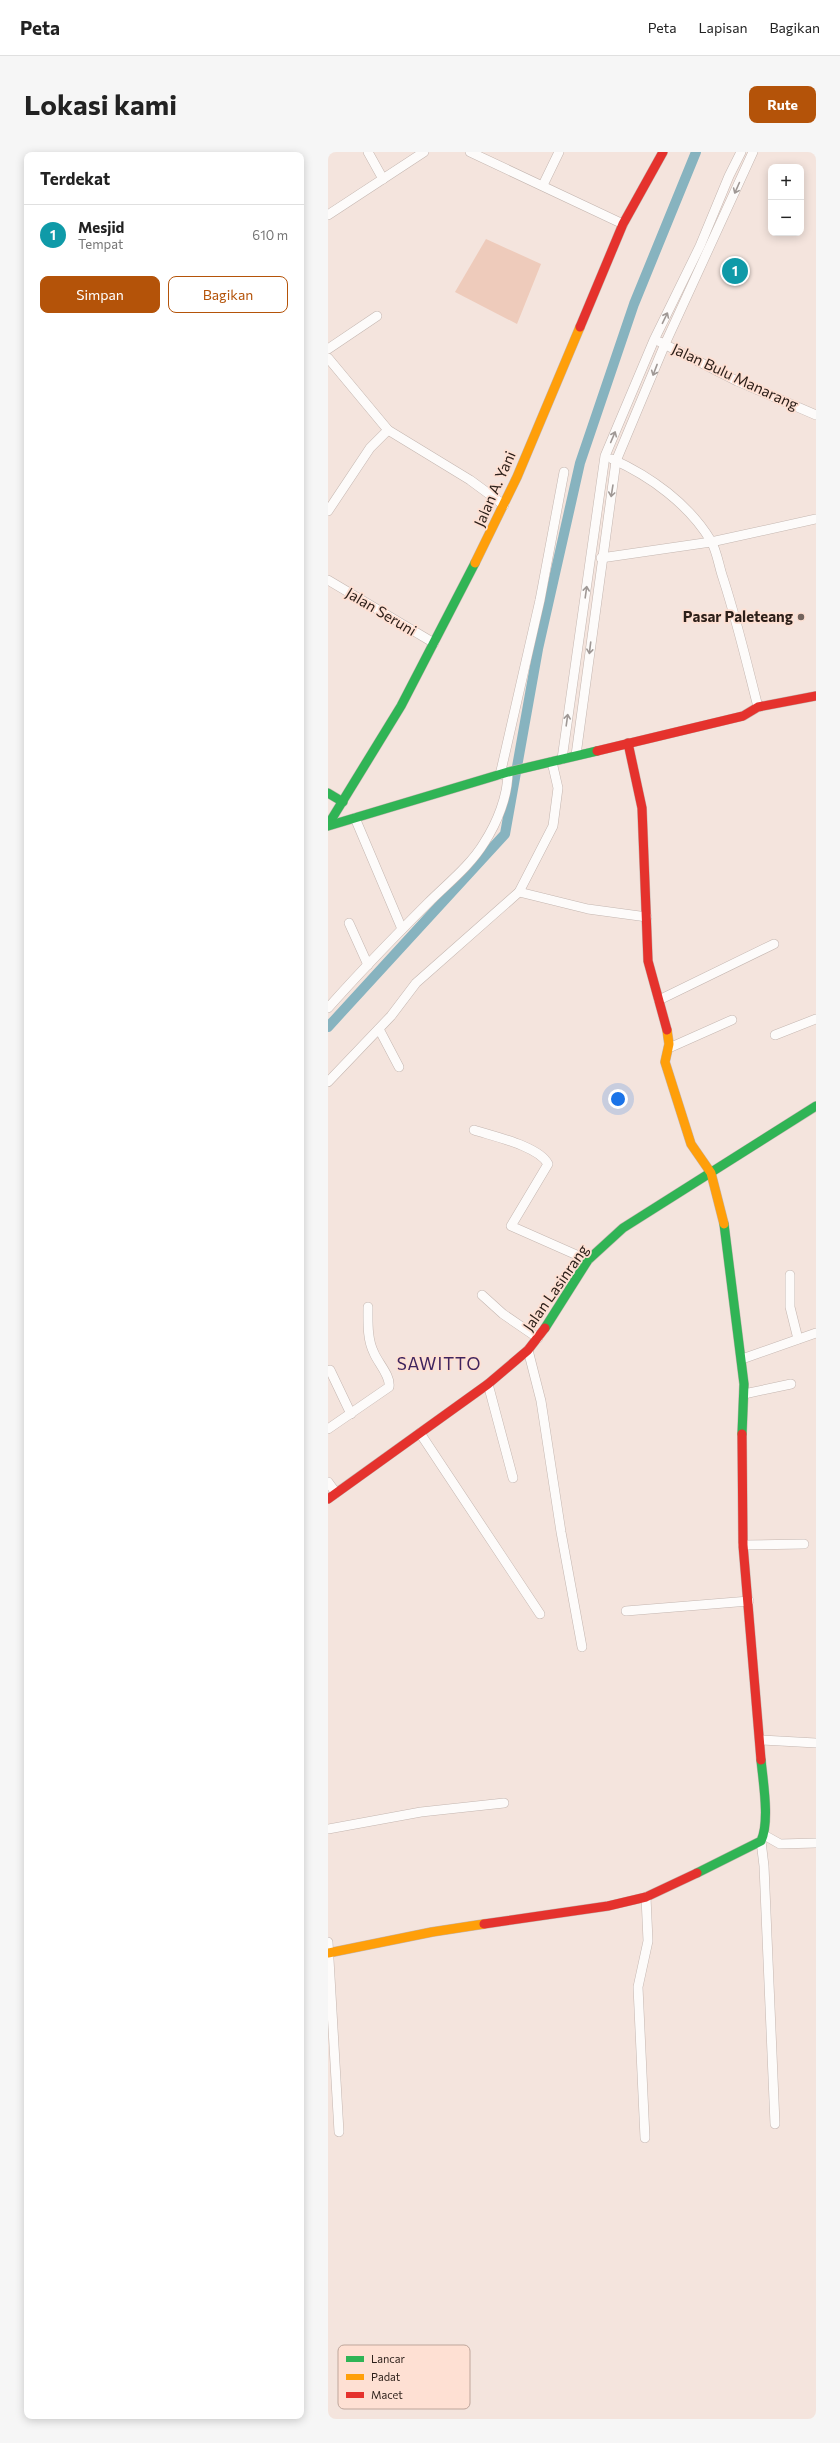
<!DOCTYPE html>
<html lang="id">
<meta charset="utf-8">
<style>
:root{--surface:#fff;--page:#f6f6f6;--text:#222;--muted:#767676;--line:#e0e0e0;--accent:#b45309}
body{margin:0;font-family:Commissioner,sans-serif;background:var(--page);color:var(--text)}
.controls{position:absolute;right:12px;top:12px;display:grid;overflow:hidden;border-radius:8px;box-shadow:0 2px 10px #0003}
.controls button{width:36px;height:36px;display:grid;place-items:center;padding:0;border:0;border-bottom:1px solid var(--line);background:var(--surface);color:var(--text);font:20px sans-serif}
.you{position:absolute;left:290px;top:947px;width:14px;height:14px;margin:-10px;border:3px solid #fff;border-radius:50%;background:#1a73e8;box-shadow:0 0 0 6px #1a73e833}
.badge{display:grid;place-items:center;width:26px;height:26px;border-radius:50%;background:var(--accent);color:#fff;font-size:13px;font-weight:700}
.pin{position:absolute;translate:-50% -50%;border:2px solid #fff;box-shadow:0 1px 4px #0006}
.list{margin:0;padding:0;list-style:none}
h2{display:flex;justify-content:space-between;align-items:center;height:52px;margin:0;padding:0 16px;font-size:17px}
h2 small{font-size:13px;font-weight:400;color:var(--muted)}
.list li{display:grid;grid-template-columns:26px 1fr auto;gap:12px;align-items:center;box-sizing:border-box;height:60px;padding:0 16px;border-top:1px solid var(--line)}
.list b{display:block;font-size:15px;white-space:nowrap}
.list p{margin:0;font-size:13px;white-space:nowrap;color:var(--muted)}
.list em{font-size:13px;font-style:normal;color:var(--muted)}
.actions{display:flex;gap:8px;padding:12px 16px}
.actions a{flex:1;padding:9px 0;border:1px solid var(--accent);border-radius:8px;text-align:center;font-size:14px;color:var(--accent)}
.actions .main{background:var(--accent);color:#fff}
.map{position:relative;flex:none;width:488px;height:2267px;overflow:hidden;border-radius:8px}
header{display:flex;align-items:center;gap:24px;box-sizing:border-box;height:56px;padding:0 20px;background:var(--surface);border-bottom:1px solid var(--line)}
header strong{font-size:19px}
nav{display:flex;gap:22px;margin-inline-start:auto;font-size:14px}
.intro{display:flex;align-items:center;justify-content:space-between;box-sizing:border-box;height:96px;padding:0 24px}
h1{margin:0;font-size:28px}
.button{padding:10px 18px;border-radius:8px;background:var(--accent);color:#fff;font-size:14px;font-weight:700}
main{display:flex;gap:24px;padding:0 24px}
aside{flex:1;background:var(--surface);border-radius:8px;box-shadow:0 2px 10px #0003}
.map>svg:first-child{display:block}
.green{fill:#eecbbb}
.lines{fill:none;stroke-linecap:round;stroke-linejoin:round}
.canal{stroke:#87b3bf;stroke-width:10}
.street-casing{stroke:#c4b6b0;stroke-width:10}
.fast-casing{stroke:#c4b6b0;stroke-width:10}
.slow-casing{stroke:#c4b6b0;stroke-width:10}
.jam-casing{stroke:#c4b6b0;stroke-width:10}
.street{stroke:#fdfbfa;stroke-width:9}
.fast{stroke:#30b455;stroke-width:9}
.slow{stroke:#ff9f0a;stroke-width:9}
.jam{stroke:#e5322d;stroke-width:9}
.oneway{stroke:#9f9895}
.poi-dot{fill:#72645e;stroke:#fee0d3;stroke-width:1.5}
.labels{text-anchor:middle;stroke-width:3.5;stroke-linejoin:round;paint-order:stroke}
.street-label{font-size:15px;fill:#2c1f19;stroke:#fee0d3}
.poi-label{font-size:15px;font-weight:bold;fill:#2c1f19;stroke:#fee0d3;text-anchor:end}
.quarter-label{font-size:17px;letter-spacing:1px;fill:#3e245e;stroke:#fee0d3}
.key{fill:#fee0d3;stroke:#bfa69b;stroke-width:1}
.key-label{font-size:11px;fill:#2c1f19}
</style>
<header>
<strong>Peta</strong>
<nav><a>Peta</a><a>Lapisan</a><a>Bagikan</a></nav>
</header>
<div class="intro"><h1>Lokasi kami</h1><a class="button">Rute</a></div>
<main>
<aside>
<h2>Terdekat<small></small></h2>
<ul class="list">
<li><span class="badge" style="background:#0f9aa8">1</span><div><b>Mesjid</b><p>Tempat</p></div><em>610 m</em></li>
</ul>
<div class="actions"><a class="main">Simpan</a><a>Bagikan</a></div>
</aside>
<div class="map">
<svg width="488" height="2267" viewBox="0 0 488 2267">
<rect width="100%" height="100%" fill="#f4e4dd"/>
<path class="green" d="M158,87L213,112L189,172L127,140Z"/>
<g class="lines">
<path class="canal" d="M0,875L177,682L210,497L252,311L306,152L368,0"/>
<defs>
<g id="street">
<path d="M40,0L55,27"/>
<path d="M142,0L295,72"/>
<path d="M215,33L231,0"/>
<path d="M0,63L96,0"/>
<path d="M332,190L409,229L488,263"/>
<path d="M0,197L49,164"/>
<path d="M0,206L60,278L142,328L176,353"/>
<path d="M284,307C322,324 361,352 383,389C389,399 391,415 395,426C409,469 419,512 430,555"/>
<path d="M0,359L42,296L60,278"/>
<path d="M273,406L383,390L488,367"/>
<path d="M0,428L106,491"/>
<path d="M248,603L288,309L337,192L425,0"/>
<path d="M234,607L277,304L326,188L372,94L401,24L413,0"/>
<path d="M172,623L212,448L236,320"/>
<path d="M27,666L74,777"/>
<path d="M191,740L260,757L319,765"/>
<path d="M21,771L40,813"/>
<path d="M331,848L446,792"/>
<path d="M0,856C32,820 66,785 100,751C119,732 142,714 156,691C169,671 180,644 180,620"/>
<path d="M51,877L71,915"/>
<path d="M447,883L488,867"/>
<path d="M341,896L404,868"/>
<path d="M0,930L63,864L88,831L191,740L225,674L230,636L224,610"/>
<path d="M146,978C164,984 211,994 220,1012L183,1074L260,1108"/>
<path d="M462,1123V1155L470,1187"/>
<path d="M154,1143L175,1162L210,1186"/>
<path d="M200,1198L213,1249L233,1380L254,1495"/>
<path d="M414,1207L488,1181"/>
<path d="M2,1218L23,1262"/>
<path d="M160,1232L185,1326"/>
<path d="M416,1242L463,1232"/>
<path d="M0,1277L61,1235C63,1224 50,1211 46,1201C39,1187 40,1170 40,1155"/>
<path d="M92,1281L212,1462"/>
<path d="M0,1330L8,1341"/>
<path d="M415,1393L476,1392"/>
<path d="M298,1459L421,1449"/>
<path d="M432,1588L488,1591"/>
<path d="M0,1677L93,1660L176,1651"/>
<path d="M436,1683L452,1692L488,1691"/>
<path d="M433,1689L436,1714L447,1972"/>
<path d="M0,1790L11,1980"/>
<path d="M317,1986L310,1835L320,1789L318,1745"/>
</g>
<g id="fast">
<path d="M0,641L15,650"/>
<path d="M0,673L73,554L147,411"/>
<path d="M0,674L180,620L269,599"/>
<path d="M396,1072L416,1232L414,1282"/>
<path d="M217,1176L260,1108L295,1076L488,954"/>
<path d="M369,1721L433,1689C442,1670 435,1629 433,1608"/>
</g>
<g id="slow">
<path d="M147,411L189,325L252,175"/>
<path d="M339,878L341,892L337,910L363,992L383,1021L396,1072"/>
<path d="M0,1801L104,1780L156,1772"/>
</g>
<g id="jam">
<path d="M252,175L295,72L335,0"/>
<path d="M300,591L314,656L320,809L339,878"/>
<path d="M269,599L415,564L430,555L488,544"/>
<path d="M414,1282L415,1393L433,1608"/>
<path d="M0,1347L160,1232L200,1198L217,1176"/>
<path d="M156,1772L280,1754L318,1745L369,1721"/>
</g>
</defs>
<use href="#street" class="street-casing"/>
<use href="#fast" class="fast-casing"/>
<use href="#slow" class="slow-casing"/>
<use href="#jam" class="jam-casing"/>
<use href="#street" class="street"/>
<use href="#fast" class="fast"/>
<use href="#slow" class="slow"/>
<use href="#jam" class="jam"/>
</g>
<defs><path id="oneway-shaft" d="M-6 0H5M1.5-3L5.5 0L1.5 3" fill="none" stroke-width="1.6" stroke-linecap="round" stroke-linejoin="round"/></defs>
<g class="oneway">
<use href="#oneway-shaft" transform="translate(409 36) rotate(114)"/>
<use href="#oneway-shaft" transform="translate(337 166) rotate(-64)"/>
<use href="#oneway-shaft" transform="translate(327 218) rotate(111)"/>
<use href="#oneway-shaft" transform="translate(285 285) rotate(-67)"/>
<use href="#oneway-shaft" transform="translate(284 339) rotate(99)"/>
<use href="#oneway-shaft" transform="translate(258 440) rotate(-82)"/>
<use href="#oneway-shaft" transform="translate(262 496) rotate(97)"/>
<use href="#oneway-shaft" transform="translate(239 568) rotate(-82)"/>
</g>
<circle class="poi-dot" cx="473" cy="465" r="4"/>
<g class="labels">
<g class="street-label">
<text transform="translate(407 225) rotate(25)" y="5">Jalan Bulu Manarang</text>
<text transform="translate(167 337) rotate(-66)" y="5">Jalan A. Yani</text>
<text transform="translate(53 460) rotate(31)" y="5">Jalan Seruni</text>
<text transform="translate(228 1136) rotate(-55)" y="5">Jalan Lasinrang</text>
</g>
<g class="poi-label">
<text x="465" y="470">Pasar Paleteang</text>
</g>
<g class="quarter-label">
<text x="111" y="1218">SAWITTO</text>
</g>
</g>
<rect x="10" y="2193" width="132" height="64" rx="6" class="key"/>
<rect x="18" y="2204" width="18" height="6" fill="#30b455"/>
<rect x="18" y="2222" width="18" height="6" fill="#ff9f0a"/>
<rect x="18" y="2240" width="18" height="6" fill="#e5322d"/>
<g class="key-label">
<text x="43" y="2211">Lancar</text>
<text x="43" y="2229">Padat</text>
<text x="43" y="2247">Macet</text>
</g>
</svg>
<div class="controls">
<button>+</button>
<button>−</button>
</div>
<div class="you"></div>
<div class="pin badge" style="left:407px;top:119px;background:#0f9aa8">1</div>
</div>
</main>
